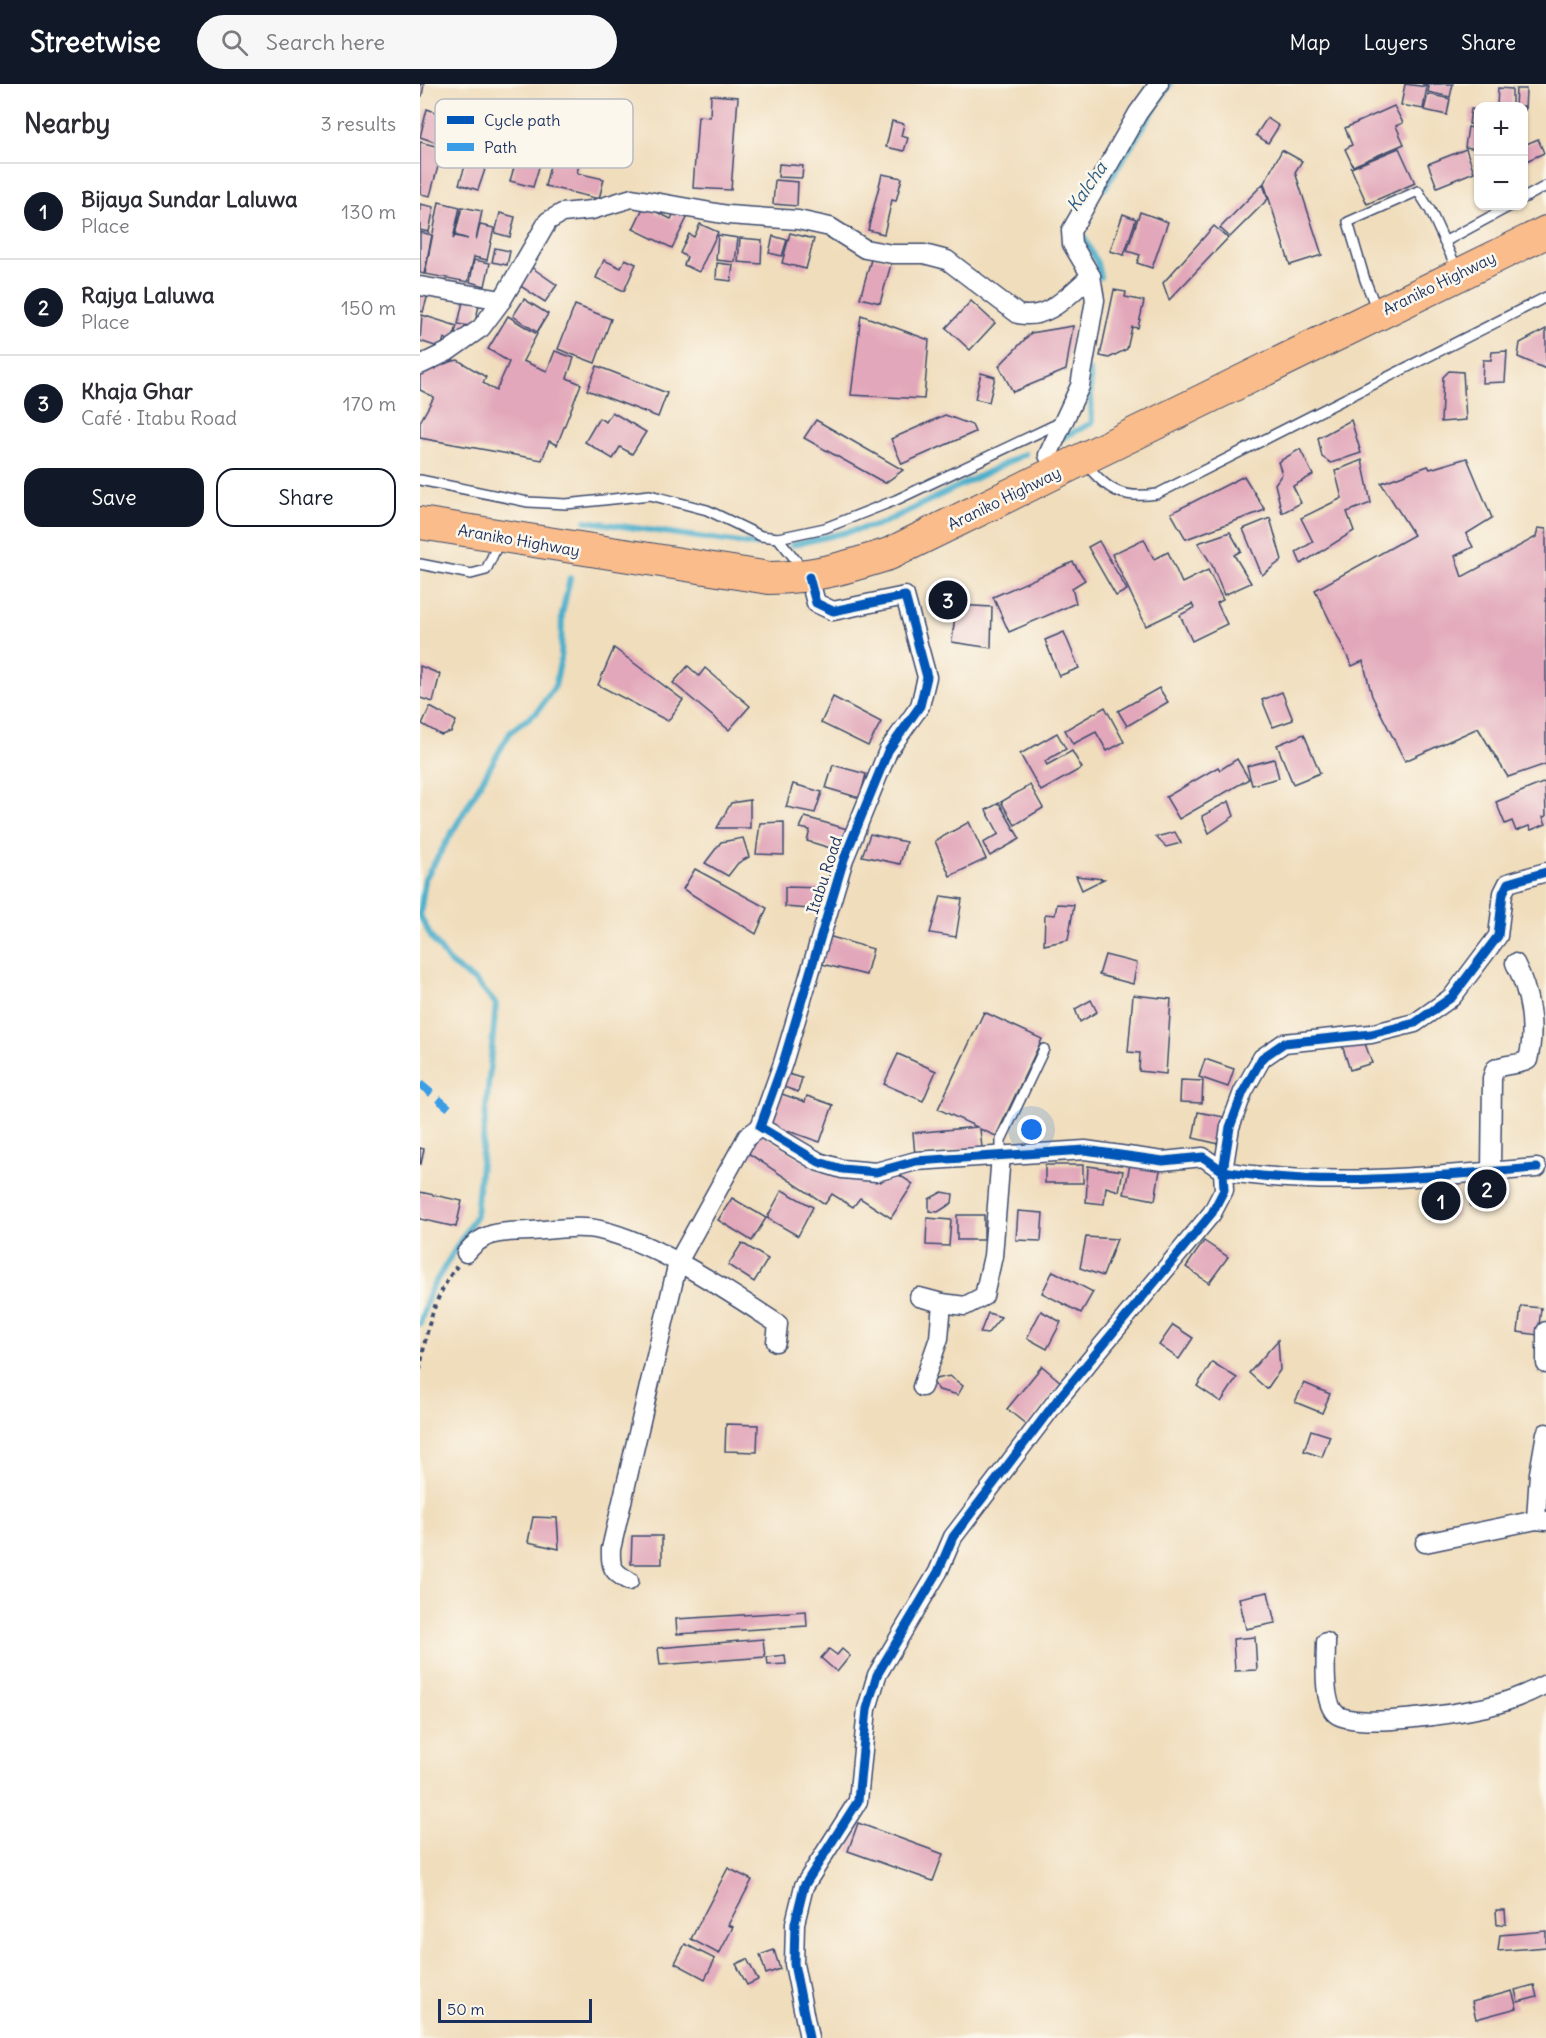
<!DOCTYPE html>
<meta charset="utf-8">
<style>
:root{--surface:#fff;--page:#f7f7f7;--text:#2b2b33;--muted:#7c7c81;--line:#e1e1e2;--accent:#111827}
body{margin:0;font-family:Delius,sans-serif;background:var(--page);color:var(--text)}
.controls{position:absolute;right:18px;top:18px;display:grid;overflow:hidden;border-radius:12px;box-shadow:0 2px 4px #0004}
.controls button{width:54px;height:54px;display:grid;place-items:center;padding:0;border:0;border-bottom:2px solid var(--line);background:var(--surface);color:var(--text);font:30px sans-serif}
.scale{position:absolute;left:18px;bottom:15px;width:154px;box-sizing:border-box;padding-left:6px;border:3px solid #1b2f5e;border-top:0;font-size:16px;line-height:21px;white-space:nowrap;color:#1b2f5e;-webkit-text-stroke:4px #fbf7ec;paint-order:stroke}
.you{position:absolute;left:612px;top:1046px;width:21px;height:21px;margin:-15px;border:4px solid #fff;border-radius:50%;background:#1a73e8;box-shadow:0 0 0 9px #1a73e833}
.badge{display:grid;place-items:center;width:39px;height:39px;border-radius:50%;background:var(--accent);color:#fff;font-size:20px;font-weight:700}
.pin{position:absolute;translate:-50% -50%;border:3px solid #fff;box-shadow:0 2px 6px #0006}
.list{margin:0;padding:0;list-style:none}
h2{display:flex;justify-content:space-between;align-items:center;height:78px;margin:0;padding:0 24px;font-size:26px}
h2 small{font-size:20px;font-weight:400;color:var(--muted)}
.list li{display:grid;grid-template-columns:39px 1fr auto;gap:18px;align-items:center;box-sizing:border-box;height:96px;padding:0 24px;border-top:2px solid var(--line)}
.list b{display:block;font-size:22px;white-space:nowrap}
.list p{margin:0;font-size:20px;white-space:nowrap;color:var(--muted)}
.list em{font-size:20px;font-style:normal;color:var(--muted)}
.actions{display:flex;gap:12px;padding:18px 24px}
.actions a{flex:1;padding:14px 0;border:2px solid var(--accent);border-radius:18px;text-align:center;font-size:21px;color:var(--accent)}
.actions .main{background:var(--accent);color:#fff}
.icon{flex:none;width:33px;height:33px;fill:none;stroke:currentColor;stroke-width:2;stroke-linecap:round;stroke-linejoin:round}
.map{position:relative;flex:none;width:1126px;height:1954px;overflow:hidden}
header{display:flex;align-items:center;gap:36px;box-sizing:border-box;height:84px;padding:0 30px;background:var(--accent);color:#fff}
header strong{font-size:28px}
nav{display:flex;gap:33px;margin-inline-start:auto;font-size:21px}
.search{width:420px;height:54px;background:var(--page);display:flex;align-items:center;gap:15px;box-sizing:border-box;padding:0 21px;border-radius:33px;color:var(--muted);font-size:22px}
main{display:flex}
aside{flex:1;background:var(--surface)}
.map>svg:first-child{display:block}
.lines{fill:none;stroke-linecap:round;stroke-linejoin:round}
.stream{stroke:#4cafcb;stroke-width:6}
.building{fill:#e2a7ba}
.service-casing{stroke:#3b496c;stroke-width:12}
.minor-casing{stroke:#3b496c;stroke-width:21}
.trunk-casing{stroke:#3b496c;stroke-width:34}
.path{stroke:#3b496c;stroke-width:4;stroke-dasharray:4.5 4.5;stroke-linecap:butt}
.service{stroke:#fff;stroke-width:9}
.minor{stroke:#fff;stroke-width:18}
.trunk{stroke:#f9bc8a;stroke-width:32}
.quiet{stroke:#3b9de6;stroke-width:8;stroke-dasharray:15 8;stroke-linecap:butt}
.cycleway-casing{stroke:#fbf7ec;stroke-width:13}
.cycleway{stroke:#0057b8;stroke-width:9}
.labels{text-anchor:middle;stroke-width:5;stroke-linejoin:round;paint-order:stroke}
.street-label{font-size:16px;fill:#1b2f5e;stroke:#fbf7ec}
.water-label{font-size:18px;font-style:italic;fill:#2c5c84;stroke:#fbf7ec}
.key{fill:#fbf7ec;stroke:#b8bbc1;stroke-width:1.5}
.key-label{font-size:16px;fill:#1b2f5e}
</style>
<header>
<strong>Streetwise</strong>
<div class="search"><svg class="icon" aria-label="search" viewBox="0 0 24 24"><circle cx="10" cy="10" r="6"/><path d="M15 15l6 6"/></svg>Search here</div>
<nav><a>Map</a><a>Layers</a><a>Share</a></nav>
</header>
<main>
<aside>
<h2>Nearby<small>3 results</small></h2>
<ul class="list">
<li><span class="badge">1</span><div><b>Bijaya Sundar Laluwa</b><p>Place</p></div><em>130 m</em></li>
<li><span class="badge">2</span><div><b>Rajya Laluwa</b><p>Place</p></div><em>150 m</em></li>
<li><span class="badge">3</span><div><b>Khaja Ghar</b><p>Café · Itabu Road</p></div><em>170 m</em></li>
</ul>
<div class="actions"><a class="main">Save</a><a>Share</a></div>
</aside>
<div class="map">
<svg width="1126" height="1954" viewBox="0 0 1126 1954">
<rect width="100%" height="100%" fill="#fbf7ec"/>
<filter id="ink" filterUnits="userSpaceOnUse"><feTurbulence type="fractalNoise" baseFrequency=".0167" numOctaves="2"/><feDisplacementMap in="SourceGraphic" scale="12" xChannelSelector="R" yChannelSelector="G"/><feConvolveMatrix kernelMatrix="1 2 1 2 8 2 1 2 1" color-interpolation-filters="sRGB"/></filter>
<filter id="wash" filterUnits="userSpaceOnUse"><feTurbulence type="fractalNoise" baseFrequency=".008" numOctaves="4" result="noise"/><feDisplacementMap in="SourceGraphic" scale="24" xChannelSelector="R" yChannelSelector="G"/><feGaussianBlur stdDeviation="1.35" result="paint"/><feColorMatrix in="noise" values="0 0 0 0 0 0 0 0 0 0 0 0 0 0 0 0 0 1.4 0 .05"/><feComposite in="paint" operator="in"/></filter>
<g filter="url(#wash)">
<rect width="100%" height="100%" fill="#f0ddbc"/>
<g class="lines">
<g class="stream">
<path d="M685,104L750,0"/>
<path d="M658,141L677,179L680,193"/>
<path d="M640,355L672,339L670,286"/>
<path d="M166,437L335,461"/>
<path d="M372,461L461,440L605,370"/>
<path d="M0,1240L10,1207L56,1131L76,920L56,898L31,880L11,853L0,831L5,795L91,647L117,628L135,602L141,574L142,530L150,494"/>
</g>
</g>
<g id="blocks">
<g class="building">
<path d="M0,0H4L2,12H0Z"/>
<path d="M985,0L1007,3L1003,25L981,21Z"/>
<path d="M1002,0H1033L1030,13L1008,8L1009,3Z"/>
<path d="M1078,4L1092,5V22H1077Z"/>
<path d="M1096,5H1106L1105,28L1104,22H1095Z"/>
<path d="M1008,10L1030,15L1027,31L1004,26Z"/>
<path d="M291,11L318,13L311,106L273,104L278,32L290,33Z"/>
<path d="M974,22L983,39L976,42L984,60L933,82L925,65L932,61L925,44Z"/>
<path d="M7,25L29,33L26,40L31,42L24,61L0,53Z"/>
<path d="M1051,25L1058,26V41L1049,40Z"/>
<path d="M847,34L859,42L848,59L836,51Z"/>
<path d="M472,37L484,40L481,52L488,54L484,67L466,63Z"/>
<path d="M1048,43L1058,45V65L1045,63Z"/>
<path d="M56,50L75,56L58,106L39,100Z"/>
<path d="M1118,55L1124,69L1104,78V61Z"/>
<path d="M0,58L23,64L10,112L0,110Z"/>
<path d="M100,63L123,70L113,103L90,97Z"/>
<path d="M979,64L995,99L947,120L931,84Z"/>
<path d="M134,65L161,72L157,89L184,95L179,115L125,102Z"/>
<path d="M1046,65L1054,88L1017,103L1008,80Z"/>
<path d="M862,66L882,77L875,88L902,171L870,181L844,99Z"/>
<path d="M359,80L383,82L382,94L358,93Z"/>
<path d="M462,90L482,94L476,117L472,116L464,150L448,146Z"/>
<path d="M355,96L378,98L377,122L353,120Z"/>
<path d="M843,100L848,115L810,153L800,144Z"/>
<path d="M19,118L40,123L33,155L35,152L48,155L35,151L42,123L62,127L56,156L60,141L74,144L67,176L54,173L48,198L5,190Z"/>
<path d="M0,120L14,123L9,148L0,146Z"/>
<path d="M224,122L251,135L255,127L267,134L252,164L213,145Z"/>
<path d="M720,128L748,138L732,184L717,179L720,171L707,167Z"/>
<path d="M80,129L95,133L90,153L75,149Z"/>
<path d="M703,130L716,135L704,171L690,167Z"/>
<path d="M280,140L298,148L279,188L264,181L267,173L260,169L269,150L274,153Z"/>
<path d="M794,142L808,154L749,216L743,199Z"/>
<path d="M0,148L12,151L4,190L0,189Z"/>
<path d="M370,149L394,155L386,185L362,179Z"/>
<path d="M298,151L318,154L315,178L296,176Z"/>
<path d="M353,152L367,156L362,172L349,169Z"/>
<path d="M320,154L342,156L341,180L318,178Z"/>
<path d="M75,164L90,167L87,181L72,178Z"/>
<path d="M452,172L472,177L460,219L440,214Z"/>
<path d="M205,175L216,180L204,207L176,194L184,176L201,184Z"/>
<path d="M54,176L70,179L65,202L50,198Z"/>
<path d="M297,179L313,181L311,197L296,195Z"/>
<path d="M111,183L137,201L125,218L99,201Z"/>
<path d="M0,205L9,207L3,228L0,227Z"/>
<path d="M694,206L706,208L705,213L724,217L718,244L712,243L707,265L689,274L680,272Z"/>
<path d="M44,213L60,217L54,243L38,240Z"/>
<path d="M104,215L128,230L117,248L93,232Z"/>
<path d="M551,217L575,239L550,266L526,244Z"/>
<path d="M155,221L191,235L175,279L138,265Z"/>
<path d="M2,231L37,242L32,258L24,254L21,264L0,257Z"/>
<path d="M441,231L509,256L504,315L431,311Z"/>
<path d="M88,232L117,250L103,277L127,287L135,267L154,274L147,294L161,300L137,361L129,357L122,376L0,354V338L14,313L0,306V291L6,284L38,276L66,293L63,299L76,307L89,278L68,265Z"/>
<path d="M653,242L646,286L593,308L579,282L611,249Z"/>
<path d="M1126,245V285L1098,273L1100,259Z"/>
<path d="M1087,267L1085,298L1062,299L1063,276H1071L1072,268Z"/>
<path d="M177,282L247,309L238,333L167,306Z"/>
<path d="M1029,287L1043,288L1046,336L1021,338L1023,293Z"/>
<path d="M561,289L575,293L569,318L555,315Z"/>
<path d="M192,328L226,348L212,370L200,363L193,375L165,358L179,334L186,338Z"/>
<path d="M525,331L552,341L555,348L482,380L471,355Z"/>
<path d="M396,336L483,386L465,399L384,354Z"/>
<path d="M931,336L941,369L911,379L902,373L898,354Z"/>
<path d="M880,365L893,391L873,402L881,419L862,429L855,400L862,390L858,378Z"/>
<path d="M1047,374L1072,434L1046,450L1053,463L1035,472L1042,493L1116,453L1118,444L1126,445V680L1088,693L1058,644L985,677L952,612L943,577L932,582L895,506L994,451L961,399L1008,382L1010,385Z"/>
<path d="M942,376L951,419L927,428L934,447L881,480L876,468L893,458L881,434L922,414L915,387Z"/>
<path d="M824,392L845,426L766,455L751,429Z"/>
<path d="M850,434L862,476L842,491L823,445Z"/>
<path d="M810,448L821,467L814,471L831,499L804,511L792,481L778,459Z"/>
<path d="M724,455L734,475L748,468L762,499L788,486L803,516L797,519L807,540L772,557L760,531L774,524L772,520L726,542L692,470Z"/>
<path d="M679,457L707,506L696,512L668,463Z"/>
<path d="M653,478L665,496L652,504L656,519L589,548L573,513Z"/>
<path d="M536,521L572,523L571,564L532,558Z"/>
<path d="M644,548L659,584L639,592L625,556Z"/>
<path d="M194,564L263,616L248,637L178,601Z"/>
<path d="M0,582L20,590L13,618L0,614Z"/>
<path d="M268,582L279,592L285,584L330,622L309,646L253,599Z"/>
<path d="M739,604L748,618L707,642L698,627Z"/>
<path d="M862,608L873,636L853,643L842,616Z"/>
<path d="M413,613L461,638L448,662L401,639Z"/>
<path d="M10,623L36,637L31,648L21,651L2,640Z"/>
<path d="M685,623L704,658L687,667L676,648L653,660L645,646Z"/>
<path d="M637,649L646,665L625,677L627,681L652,667L662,684L621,707L600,670Z"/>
<path d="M884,650L900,689L873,700L857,661Z"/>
<path d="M817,675L829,695L759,735L746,713L798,683L800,686Z"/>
<path d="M854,675L859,694L832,701L827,682Z"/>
<path d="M413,681L446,690L440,714L406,704Z"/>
<path d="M1125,698L1126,732L1123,733L1126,740L1111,746L1109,742L1096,747L1092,737L1085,740L1076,718Z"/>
<path d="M373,700L402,708L395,729L366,723Z"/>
<path d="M610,701L623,724L595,741L581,718Z"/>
<path d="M330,716V744H297L311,719Z"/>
<path d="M809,717L814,732L789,749L782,732Z"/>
<path d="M579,719L600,755L570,772L563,759L579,750L566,726Z"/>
<path d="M385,733L427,745L417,766L387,757L390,746L380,744Z"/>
<path d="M364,738V771L336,770L340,739Z"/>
<path d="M549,738L566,775L530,792L515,757Z"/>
<path d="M755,748L761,759L746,763L736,753Z"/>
<path d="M450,750L486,758L480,780L442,772Z"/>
<path d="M323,754L329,773L318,779L308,792L285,779L301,758Z"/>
<path d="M275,785L347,824L336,850L263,805Z"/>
<path d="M656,792L684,795L662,806Z"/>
<path d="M365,803L404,804L403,826L365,823Z"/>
<path d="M521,812L542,815L536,853L510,849Z"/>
<path d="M637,820L654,821L648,856L624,861L625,830L635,831Z"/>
<path d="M408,852L453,865L446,891L402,880Z"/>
<path d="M685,871L717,879L713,900L679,891Z"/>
<path d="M713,911L751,915L746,990L719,987L720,969L708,968Z"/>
<path d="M671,916L677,928L660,938L655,925Z"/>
<path d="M564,928L622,955L576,1052L560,1045L562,1064L495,1071L493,1049L557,1043L518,1025Z"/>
<path d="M943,954L952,979L930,986L922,961Z"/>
<path d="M478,970L516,987L503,1017L464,1000Z"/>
<path d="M785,975L814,985L808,1003L779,993Z"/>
<path d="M365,989L382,994L378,1008L361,1002Z"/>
<path d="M761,996L783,997L782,1019L760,1018Z"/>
<path d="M359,1009L385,1018L387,1012L413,1021L400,1058L348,1040Z"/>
<path d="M778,1028L804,1033L799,1060L773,1054Z"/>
<path d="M341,1049L400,1087L432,1079L461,1098L470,1085L493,1100L471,1134L440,1114L433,1123L412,1110L405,1120L328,1069Z"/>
<path d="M0,1064L4,1065L1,1080H0Z"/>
<path d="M710,1080L740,1086L735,1116L704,1110Z"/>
<rect x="625" y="1081" width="38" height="18"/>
<path d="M668,1082L703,1087L699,1107L686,1103L684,1120L666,1118Z"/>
<path d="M1085,1090V1119L1050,1122L1049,1099H1067L1065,1092Z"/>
<path d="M1006,1102H1036L1037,1132L1008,1136Z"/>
<path d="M362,1106L393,1123L378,1152L347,1134Z"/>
<path d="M0,1108L42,1117L36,1143L0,1135Z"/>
<path d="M522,1108L533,1110L532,1119L518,1128L509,1127V1115Z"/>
<path d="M312,1114L346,1134L332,1157L298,1136Z"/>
<path d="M598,1127L623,1129L621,1157L596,1156Z"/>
<rect x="537" y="1131" width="27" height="25"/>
<path d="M507,1134L531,1136L529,1162L506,1161Z"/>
<path d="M666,1153L697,1155L683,1192L660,1184Z"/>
<path d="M784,1157L808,1173L789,1199L766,1183Z"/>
<path d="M322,1159L348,1175L334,1198L308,1181Z"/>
<path d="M633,1187L673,1208L661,1229L622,1209Z"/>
<path d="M1101,1222L1121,1224L1118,1251L1098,1248Z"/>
<path d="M621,1227L641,1238L627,1265L607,1254Z"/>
<path d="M568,1229L581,1233L567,1250L560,1249Z"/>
<path d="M753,1241L773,1254L759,1275L739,1261Z"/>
<path d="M858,1256L860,1286L847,1305L829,1289Z"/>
<path d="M792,1278L817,1294L801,1318L777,1302Z"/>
<path d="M622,1282L642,1299L607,1341L587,1325Z"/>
<path d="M530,1292L543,1302L538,1311L519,1306L511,1296Z"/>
<path d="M884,1299L910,1310L902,1329L875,1318Z"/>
<path d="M306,1340L338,1341L337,1368L305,1367Z"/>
<path d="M891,1346L910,1352L902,1373L884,1367Z"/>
<path d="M113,1433L137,1434L139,1465L108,1458Z"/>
<path d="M212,1452H242V1480H211Z"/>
<path d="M848,1508L855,1539L826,1545L819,1514Z"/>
<path d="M386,1527L387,1542L257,1550L256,1535Z"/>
<path d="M835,1553L837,1586L815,1587L813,1555Z"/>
<path d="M343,1555L345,1573L240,1581L238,1564Z"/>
<path d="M409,1565L417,1571L422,1565L430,1572L417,1588L401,1574Z"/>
<path d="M365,1571L366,1580L348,1581L347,1573Z"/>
<path d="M438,1739L523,1770L513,1797L428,1767Z"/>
<path d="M308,1784L332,1796L308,1841L313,1843L299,1870L271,1855Z"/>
<path d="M1076,1826H1085L1086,1840L1077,1841Z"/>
<path d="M1126,1847V1863L1078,1867L1080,1851Z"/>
<path d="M265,1860L295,1875L285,1895L255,1879Z"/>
<path d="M354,1866L360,1885L346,1890L340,1871Z"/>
<path d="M327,1875L338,1896L327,1901L316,1880Z"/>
<path d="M1114,1901L1117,1913L1098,1918L1095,1906Z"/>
<path d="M1092,1907L1097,1924L1056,1935L1052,1918Z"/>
</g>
</g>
</g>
<g filter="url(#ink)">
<use href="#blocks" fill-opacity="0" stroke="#3b496c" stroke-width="1.5"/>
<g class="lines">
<defs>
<g id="service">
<path d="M1104,114L1126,102"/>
<path d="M1024,158L1090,122"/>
<path d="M957,226L945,196L928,138L998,107L1010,126L1038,187"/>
<path d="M666,380C688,407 702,415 737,410L1126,213"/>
<path d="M0,396L108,418L146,420L230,411L287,426L341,452L358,454L383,485"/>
<path d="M358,454L405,444L476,416L641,338"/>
<path d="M0,480L51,490L66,486L79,458"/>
<path d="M581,1071V1056L624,965"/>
</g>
<g id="minor">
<path d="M0,202L82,216"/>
<path d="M0,281L27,268L61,244L82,216L128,137L142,129L172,126L212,114L308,131L378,136L410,143L445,165L472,170H504L527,176L598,230C628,237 649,210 671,192"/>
<path d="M638,388L628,371L660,302L675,216L671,192L652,160L651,147L718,29L739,0"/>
<path d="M1117,1084C1012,1092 908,1104 803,1087L810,1043L823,1008L842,974L864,959L951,950L995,939L1032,913L1078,852L1083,809L1088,799L1126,788"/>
<path d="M1071,1087L1072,994L1075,985C1086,979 1097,982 1108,976C1116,944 1110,908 1095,879"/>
<path d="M46,1169C64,1146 84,1148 111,1147C133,1146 159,1141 180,1146C237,1159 309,1208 358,1240L356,1258"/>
<path d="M499,1213L522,1219"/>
<path d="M1126,1247V1280"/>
<path d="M502,1303L519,1254L522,1219L545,1222L564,1212L573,1172L581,1071"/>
<path d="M1116,1436L1119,1389L1126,1349"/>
<path d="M1005,1459L1116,1436L1126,1437"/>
<path d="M209,1497C193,1488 190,1484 191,1465L258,1178L327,1053L340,1043"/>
<path d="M906,1558C906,1575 902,1618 916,1630C935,1646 1039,1629 1066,1623C1087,1618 1107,1610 1126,1600"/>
<path d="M389,1954L374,1880L375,1839L384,1802L438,1717L447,1625L457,1591L518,1488L533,1453L638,1315L792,1129L804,1106L803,1087L783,1073L743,1077L665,1066L496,1077L456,1088L422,1085L399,1078L340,1043L363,979L424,775L468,667L500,622L507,593L485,512L413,527L396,519L389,493"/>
</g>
<path id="trunk" d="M0,439L349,494C392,494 428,483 469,470L1126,148"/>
</defs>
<use href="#service" class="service-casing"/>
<use href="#minor" class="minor-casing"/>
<use href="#trunk" class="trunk-casing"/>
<path class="path" d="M0,1286C6,1247 13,1214 37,1182"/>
<use href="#service" class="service"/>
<use href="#minor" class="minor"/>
<use href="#trunk" class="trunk"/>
<path class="quiet" d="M0,1000L29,1024"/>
<defs>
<g id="cycleway">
<path d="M1117,1084C1012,1092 908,1104 803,1087L810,1043L823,1008L842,974L864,959L951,950L995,939L1032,913L1078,852L1083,809L1088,799L1126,788"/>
<path d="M389,1954L374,1880L375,1839L384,1802L438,1717L447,1625L457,1591L518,1488L533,1453L638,1315L792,1129L804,1106L803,1087L783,1073L743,1077L665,1066L496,1077L456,1088L422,1085L399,1078L340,1043L363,979L424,775L468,667L500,622L507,593L485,512L413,527L396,519L389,493"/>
</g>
</defs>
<use href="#cycleway" class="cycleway-casing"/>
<use href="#cycleway" class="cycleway"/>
</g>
</g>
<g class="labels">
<g class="street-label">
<text transform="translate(1019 199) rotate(-26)" y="6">Araniko Highway</text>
<text transform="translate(584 414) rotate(-26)" y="6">Araniko Highway</text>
<text transform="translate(99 456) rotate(10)" y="6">Araniko Highway</text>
<text transform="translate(404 791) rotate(-72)" y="6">Itabu Road</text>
</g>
<g class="water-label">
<text transform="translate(667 103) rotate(-55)" y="6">Kalcha</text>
</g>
</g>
<rect x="15" y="15" width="198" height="69" rx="9" class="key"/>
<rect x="27" y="32" width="27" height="8" fill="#0057b8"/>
<rect x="27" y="59" width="27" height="8" fill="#3b9de6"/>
<g class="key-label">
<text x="64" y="42">Cycle path</text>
<text x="64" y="69">Path</text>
</g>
</svg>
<div class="controls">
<button>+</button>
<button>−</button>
</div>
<div class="scale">50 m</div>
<div class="you"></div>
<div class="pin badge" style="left:1021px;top:1117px">1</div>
<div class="pin badge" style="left:1067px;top:1105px">2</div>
<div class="pin badge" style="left:528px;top:516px">3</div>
</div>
</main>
